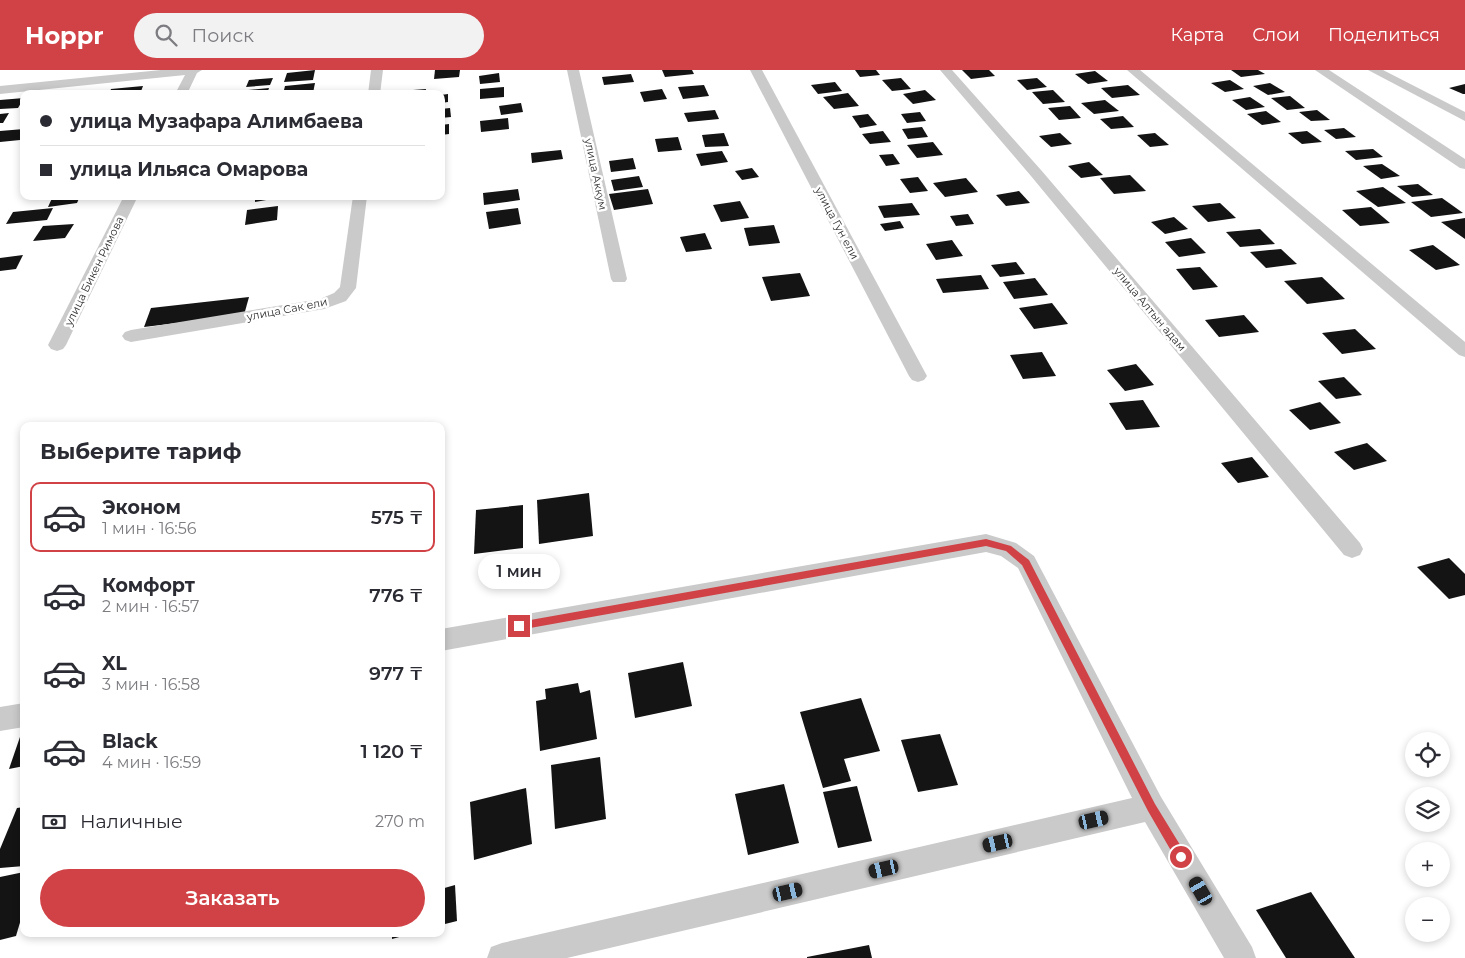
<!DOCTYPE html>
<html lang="ru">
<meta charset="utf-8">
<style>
:root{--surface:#fff;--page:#f2f2f3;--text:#2b2b33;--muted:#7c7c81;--line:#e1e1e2;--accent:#d04246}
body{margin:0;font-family:Montserrat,sans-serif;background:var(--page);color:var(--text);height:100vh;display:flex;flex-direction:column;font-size:19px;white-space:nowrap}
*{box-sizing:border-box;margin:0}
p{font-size:16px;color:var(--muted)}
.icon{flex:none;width:28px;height:28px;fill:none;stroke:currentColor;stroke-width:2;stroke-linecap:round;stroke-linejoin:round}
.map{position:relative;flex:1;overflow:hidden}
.panel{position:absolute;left:20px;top:352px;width:425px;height:515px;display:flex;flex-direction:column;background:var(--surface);border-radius:10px;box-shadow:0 2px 8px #0003}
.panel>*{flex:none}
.hud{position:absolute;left:20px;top:20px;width:425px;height:110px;border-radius:10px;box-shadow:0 2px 8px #0003;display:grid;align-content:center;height:110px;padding:0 20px;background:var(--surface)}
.controls{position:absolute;left:1405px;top:662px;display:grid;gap:10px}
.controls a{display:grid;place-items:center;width:45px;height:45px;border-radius:50%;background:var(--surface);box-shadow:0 2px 8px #0003;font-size:25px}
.end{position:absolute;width:22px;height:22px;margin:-11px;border:6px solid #d04246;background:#fff;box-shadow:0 0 0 2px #fff}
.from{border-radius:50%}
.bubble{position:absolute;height:35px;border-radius:18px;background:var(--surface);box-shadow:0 2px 8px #0003;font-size:16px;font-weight:600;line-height:35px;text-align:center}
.car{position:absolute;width:15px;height:30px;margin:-15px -8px;border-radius:6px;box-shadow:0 0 4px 1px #0007;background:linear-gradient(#222 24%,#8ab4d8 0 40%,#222 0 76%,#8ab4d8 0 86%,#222 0)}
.hud b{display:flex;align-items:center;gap:18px;height:48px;font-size:19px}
.hud b+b{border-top:1px solid var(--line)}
.hud i{width:12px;height:12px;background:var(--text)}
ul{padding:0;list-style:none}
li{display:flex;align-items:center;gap:15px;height:70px;margin:0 10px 8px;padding:0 10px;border:2px solid transparent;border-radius:10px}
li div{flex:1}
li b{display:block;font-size:19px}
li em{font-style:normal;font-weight:600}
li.selected{border-color:var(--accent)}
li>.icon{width:45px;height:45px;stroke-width:1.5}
h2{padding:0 20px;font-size:22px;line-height:60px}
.pay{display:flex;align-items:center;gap:12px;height:55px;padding:0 20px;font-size:19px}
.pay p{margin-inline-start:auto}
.button{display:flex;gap:10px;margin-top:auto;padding:10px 20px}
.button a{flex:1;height:58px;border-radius:30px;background:var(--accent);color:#fff;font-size:20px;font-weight:600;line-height:58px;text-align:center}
header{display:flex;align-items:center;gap:30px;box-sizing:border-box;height:70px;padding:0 25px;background:var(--accent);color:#fff}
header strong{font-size:24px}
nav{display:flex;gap:28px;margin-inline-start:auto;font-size:18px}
.search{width:350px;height:45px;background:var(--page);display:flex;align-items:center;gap:12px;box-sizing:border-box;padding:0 18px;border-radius:28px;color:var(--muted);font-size:19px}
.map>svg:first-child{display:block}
.building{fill:#141414}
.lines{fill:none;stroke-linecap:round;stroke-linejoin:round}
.minor{fill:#cacaca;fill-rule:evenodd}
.route{fill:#d04246}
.labels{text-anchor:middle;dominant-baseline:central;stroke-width:5;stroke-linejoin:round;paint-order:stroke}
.far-street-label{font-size:11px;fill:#2d2d2d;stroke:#fff}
</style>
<header>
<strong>Hoppr</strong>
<div class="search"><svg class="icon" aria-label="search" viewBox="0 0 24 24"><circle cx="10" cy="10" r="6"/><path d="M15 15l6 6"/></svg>Поиск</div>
<nav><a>Карта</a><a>Слои</a><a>Поделиться</a></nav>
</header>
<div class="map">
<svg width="1465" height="888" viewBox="0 0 1465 888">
<rect width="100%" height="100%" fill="#fff"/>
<g class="building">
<path d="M315,0l-2,10 -29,2 3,-9z"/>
<path d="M435,0h25l-1,7 -25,2z"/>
<path d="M662,0h30l2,4 -29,3z"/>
<path d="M855,0h21l4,5 -20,2z"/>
<path d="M962,0h27l6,6 -24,3z"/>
<path d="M1231,0h27l7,4 -24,3z"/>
<path d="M1095,1l13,10 -20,3 -13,-10z"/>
<path d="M499,3l1,9 -20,2 -1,-8z"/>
<path d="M631,4l3,8 -30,3 -2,-8z"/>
<path d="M273,8l-3,7 -24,2 3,-7z"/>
<path d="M901,8l10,11 -19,2 -10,-11z"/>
<path d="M1037,8l10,9 -20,3 -10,-10z"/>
<path d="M1230,10l14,9 -19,3 -14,-9z"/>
<path d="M835,12l7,9 -24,3 -7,-9z"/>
<path d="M315,13l-2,10 -30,1 2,-8z"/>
<path d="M1270,13l15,9 -17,3 -15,-9z"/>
<path d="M1465,14v10h-2l-14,-6z"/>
<path d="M704,15l5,11 -26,3 -5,-12z"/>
<path d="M1128,15l12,10 -28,3 -11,-10z"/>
<path d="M143,16l-3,8h-31l2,-5z"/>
<path d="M504,17v10l-24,2v-10z"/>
<path d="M269,18l-2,6h-30l1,-3z"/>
<path d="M426,19l-1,5h-25v-3z"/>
<path d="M662,19l5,10 -23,3 -4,-10z"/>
<path d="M925,20l11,10 -23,4 -10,-10z"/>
<path d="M1053,20l12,12 -22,2 -11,-12z"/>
<path d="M848,23l11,13 -25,3 -11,-12z"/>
<path d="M448,24v8l-7,1v-8z"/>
<path d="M1290,26l15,12 -18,2 -16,-12z"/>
<path d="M1250,27l15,10 -19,3 -14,-10z"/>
<path d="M24,28l-6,10 -18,1v-9z"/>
<path d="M1105,30l14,11 -25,3 -13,-11z"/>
<path d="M521,33l2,9 -22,3 -2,-9z"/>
<path d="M1070,36l11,12 -22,2 -11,-12z"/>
<path d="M450,38l1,9 -10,1v-9z"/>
<path d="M715,40l4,9 -31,3 -4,-9z"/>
<path d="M1317,40l13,10 -19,1 -12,-9z"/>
<path d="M1266,41l15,11 -19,3 -15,-11z"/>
<path d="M920,42l6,9 -19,2 -6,-9z"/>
<path d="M9,43l-6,10h-3v-9z"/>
<path d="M868,44l9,11 -17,3 -8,-12z"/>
<path d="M1123,46l11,11 -23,2 -11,-10z"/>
<path d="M508,48l1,11 -28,3 -1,-11z"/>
<path d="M449,54v10l-8,1v-10z"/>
<path d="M922,57l6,10 -20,2 -6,-10z"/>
<path d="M1344,58l12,9 -20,2 -12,-9z"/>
<path d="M24,59v5l-4,6 -20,2v-11z"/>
<path d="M883,61l8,11 -21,2 -8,-10z"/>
<path d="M1307,61l15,11 -20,2 -14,-11z"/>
<path d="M724,63l5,13 -24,1 -3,-12z"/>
<path d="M1060,63l12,11 -21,3 -12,-11z"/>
<path d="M1155,63l14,12 -19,2 -13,-12z"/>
<path d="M678,67l4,13 -24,2 -3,-13z"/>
<path d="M933,72l10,13 -26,3 -10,-13z"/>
<path d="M1373,79l10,8 -27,3 -11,-9z"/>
<path d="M561,80l2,9 -31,4 -1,-10z"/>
<path d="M722,81l6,11 -27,4 -5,-12z"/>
<path d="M893,84l7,10 -14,2 -7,-11z"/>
<path d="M633,88l3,11 -25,3 -2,-11z"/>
<path d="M1089,92l14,13 -22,3 -13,-12z"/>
<path d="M1382,94l18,12 -19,3 -18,-13z"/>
<path d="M752,98l7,9 -17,3 -7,-9z"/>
<path d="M1130,105l16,16 -32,3 -14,-16z"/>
<path d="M639,106l4,11 -29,4 -3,-11z"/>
<path d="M918,107l10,14 -18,2 -10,-14z"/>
<path d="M966,108l12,14 -33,5 -12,-14z"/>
<path d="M1418,114l15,11 -21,2 -15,-11z"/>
<path d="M1383,117l23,16 -28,4 -22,-16z"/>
<path d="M518,119l2,11 -36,5 -1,-12z"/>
<path d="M648,119l5,15 -39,6 -5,-16z"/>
<path d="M1019,121l11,12 -24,3 -10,-11z"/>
<path d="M53,126h27l-3,7 -29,4z"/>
<path d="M255,126h28v1l-28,5z"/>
<path d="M1442,128l21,15 -32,4 -20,-15z"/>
<path d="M740,131l9,17 -28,4 -8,-17z"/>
<path d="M912,133l8,12 -36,3 -6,-12z"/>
<path d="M1220,133l16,15 -28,4 -16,-16z"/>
<path d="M278,136l-1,14 -32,5 2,-15z"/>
<path d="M1371,137l19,16 -30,3 -18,-16z"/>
<path d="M53,138l-6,12 -41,4 7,-12z"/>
<path d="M518,138l3,16 -32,5 -3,-17z"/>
<path d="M968,144l6,10 -18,2 -6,-10z"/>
<path d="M1174,147l14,12 -23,5 -14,-12z"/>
<path d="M1465,148v21l-24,-17z"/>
<path d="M900,151l4,7 -19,3 -5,-7z"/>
<path d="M74,154l-9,14 -32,3 10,-15z"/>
<path d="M774,155l6,18 -31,3 -5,-18z"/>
<path d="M1260,159l15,15 -35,3 -14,-15z"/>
<path d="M705,163l7,16 -26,3 -6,-15z"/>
<path d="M1191,168l15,15 -27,4 -14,-15z"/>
<path d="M952,170l11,16 -27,4 -10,-16z"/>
<path d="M1433,175l27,20 -24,5 -27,-20z"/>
<path d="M1281,179l16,15 -31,4 -16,-16z"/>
<path d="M23,185l-7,14 -16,2v-13z"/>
<path d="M1016,192l9,12 -25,3 -9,-12z"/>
<path d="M1200,197l18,20 -25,3 -17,-21z"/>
<path d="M800,203l10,23 -39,5 -9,-24z"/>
<path d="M981,205l8,14 -46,4 -7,-14z"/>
<path d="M1322,207l23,22 -38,5 -23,-23z"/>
<path d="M1035,208l13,17 -34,4 -11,-17z"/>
<path d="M249,227l-5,18 -100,12 7,-19z"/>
<path d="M1052,233l16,21 -34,5 -15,-21z"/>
<path d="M1244,245l15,17 -40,5 -14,-17z"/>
<path d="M1355,259l21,20 -34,5 -20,-21z"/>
<path d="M1042,282l14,24 -33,3 -13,-24z"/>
<path d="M1136,294l18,21 -29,6 -18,-21z"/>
<path d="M1344,307l18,18 -26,4 -18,-18z"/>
<path d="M1143,330l17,27 -34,3 -17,-27z"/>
<path d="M1320,332l21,21 -31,7 -21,-20z"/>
<path d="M1367,373l20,18 -33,9 -20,-18z"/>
<path d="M1252,387l17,20 -31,6 -17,-20z"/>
<path d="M589,423l4,43 -54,8 -2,-44z"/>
<path d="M523,435v43l-49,6 2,-44z"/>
<path d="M1449,488l16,16v21l-16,4 -32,-32z"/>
<path d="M683,592l9,44 -57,12 -7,-45z"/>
<path d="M578,613l2,10 10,-3 7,49 -57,12 -4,-50 10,-2 -1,-10z"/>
<path d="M861,628l19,53 -36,8 7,22 -28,7 -23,-76z"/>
<path d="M21,664h3v32l-15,3z"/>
<path d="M940,664l18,51 -40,7 -17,-52z"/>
<path d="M600,687l6,62 -51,10 -4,-64z"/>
<path d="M784,714l15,59 -51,12 -13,-61z"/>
<path d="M857,716l15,55 -34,7 -15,-56z"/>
<path d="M526,718l6,56 -58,16 -4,-58z"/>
<path d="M24,737v59l-24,2v-19l17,-41z"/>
<path d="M24,802v37l-8,27 -16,4v-63z"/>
<path d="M455,815l2,36 -16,4v-36z"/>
<path d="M1311,822l44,66h-69l-30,-48z"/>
<path d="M392,864h18l-18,5z"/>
<path d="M869,875l3,13h-65v-1z"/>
</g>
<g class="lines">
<g class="minor">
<path d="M161,0h41l-5,3 -10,21h-12l10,-19 -185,19v-8z"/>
<path d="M371,0h12l-3,24h-12z"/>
<path d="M567,0h12l48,209 -2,3h-12l-2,-3z"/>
<path d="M750,0h12l165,306 -3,4 -6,2 -6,-2 -3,-4z"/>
<path d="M940,0h12l89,100 319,373 3,6 -3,6 -8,3 -8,-3 -313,-379z"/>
<path d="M1127,0h13l325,272v15l-6,-2z"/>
<path d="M1315,0h14l136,89v10l-5,-1z"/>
<path d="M1368,0h15l82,42v9z"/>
<path d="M124,126h14l-72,149 -3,4 -6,2 -6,-2 -3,-4z"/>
<path d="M353,126h14l-11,92 -10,13 -22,8 -193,33 -6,-2 -3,-4 3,-4 6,-2 189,-31 14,-6 6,-6z"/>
<path d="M986,464l30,9 18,13 127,241 91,150 4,11h-32l-79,-136 -578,136h-80l4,-11 11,-4 630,-145 -114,-230 -17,-12 -15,-4 -545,99v-22z"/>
<path d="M24,633v24l-24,4v-24z"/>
</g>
</g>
<path class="route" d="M986,469l25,7 18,14 126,244 30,49 2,4 -2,4 -4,2 -4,-2 -29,-50 -126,-246 -16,-14 -20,-5 -467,84 -5,-4 5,-4z"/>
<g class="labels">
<g class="far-street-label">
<text transform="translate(596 104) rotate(78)">улица Аккум</text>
<text transform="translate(837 153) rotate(62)">улица Гун ели</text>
<text transform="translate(94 201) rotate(-64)">улица Бикен Римова</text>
<text transform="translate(287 239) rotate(-11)">улица Сак ели</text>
<text transform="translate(1150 239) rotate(50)">улица Алтын адам</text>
</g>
</g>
</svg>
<div class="controls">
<a><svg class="icon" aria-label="locate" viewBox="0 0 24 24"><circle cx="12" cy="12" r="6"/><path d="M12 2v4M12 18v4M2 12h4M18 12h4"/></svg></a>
<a><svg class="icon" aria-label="layers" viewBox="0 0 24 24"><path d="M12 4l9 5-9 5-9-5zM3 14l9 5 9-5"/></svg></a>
<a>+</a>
<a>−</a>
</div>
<i class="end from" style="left:1181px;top:787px"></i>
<i class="end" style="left:519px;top:556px"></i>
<div class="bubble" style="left:478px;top:484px;width:82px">1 мин</div>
<i class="car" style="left:1094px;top:750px;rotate:77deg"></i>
<i class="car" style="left:998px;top:773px;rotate:257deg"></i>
<i class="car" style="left:884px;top:799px;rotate:257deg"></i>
<i class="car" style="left:1201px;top:821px;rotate:330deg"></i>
<i class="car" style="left:788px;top:822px;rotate:77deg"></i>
<div class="hud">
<b><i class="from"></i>улица Музафара Алимбаева</b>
<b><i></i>улица Ильяса Омарова</b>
</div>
<section class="panel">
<h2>Выберите тариф</h2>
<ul>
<li class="selected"><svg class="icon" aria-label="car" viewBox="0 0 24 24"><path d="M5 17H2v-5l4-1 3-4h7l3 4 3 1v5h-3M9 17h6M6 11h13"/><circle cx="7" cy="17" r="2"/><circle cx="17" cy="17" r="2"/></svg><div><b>Эконом</b><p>1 мин · 16:56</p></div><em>575 ₸</em></li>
<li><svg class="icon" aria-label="car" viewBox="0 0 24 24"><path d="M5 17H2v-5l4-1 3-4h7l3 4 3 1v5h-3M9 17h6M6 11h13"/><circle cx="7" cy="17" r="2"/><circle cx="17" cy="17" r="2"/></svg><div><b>Комфорт</b><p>2 мин · 16:57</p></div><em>776 ₸</em></li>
<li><svg class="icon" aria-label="car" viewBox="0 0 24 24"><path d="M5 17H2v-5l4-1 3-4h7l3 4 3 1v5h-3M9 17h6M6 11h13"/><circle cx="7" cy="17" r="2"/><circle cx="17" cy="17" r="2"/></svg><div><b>XL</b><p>3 мин · 16:58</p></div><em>977 ₸</em></li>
<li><svg class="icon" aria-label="car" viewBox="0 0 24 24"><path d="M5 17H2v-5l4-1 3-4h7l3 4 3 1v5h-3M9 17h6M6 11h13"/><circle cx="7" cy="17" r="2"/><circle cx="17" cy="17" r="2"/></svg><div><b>Black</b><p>4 мин · 16:59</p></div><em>1 120 ₸</em></li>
</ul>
<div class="pay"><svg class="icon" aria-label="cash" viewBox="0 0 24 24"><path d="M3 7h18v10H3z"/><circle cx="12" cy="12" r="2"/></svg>Наличные<p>270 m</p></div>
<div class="button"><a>Заказать</a></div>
</section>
</div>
